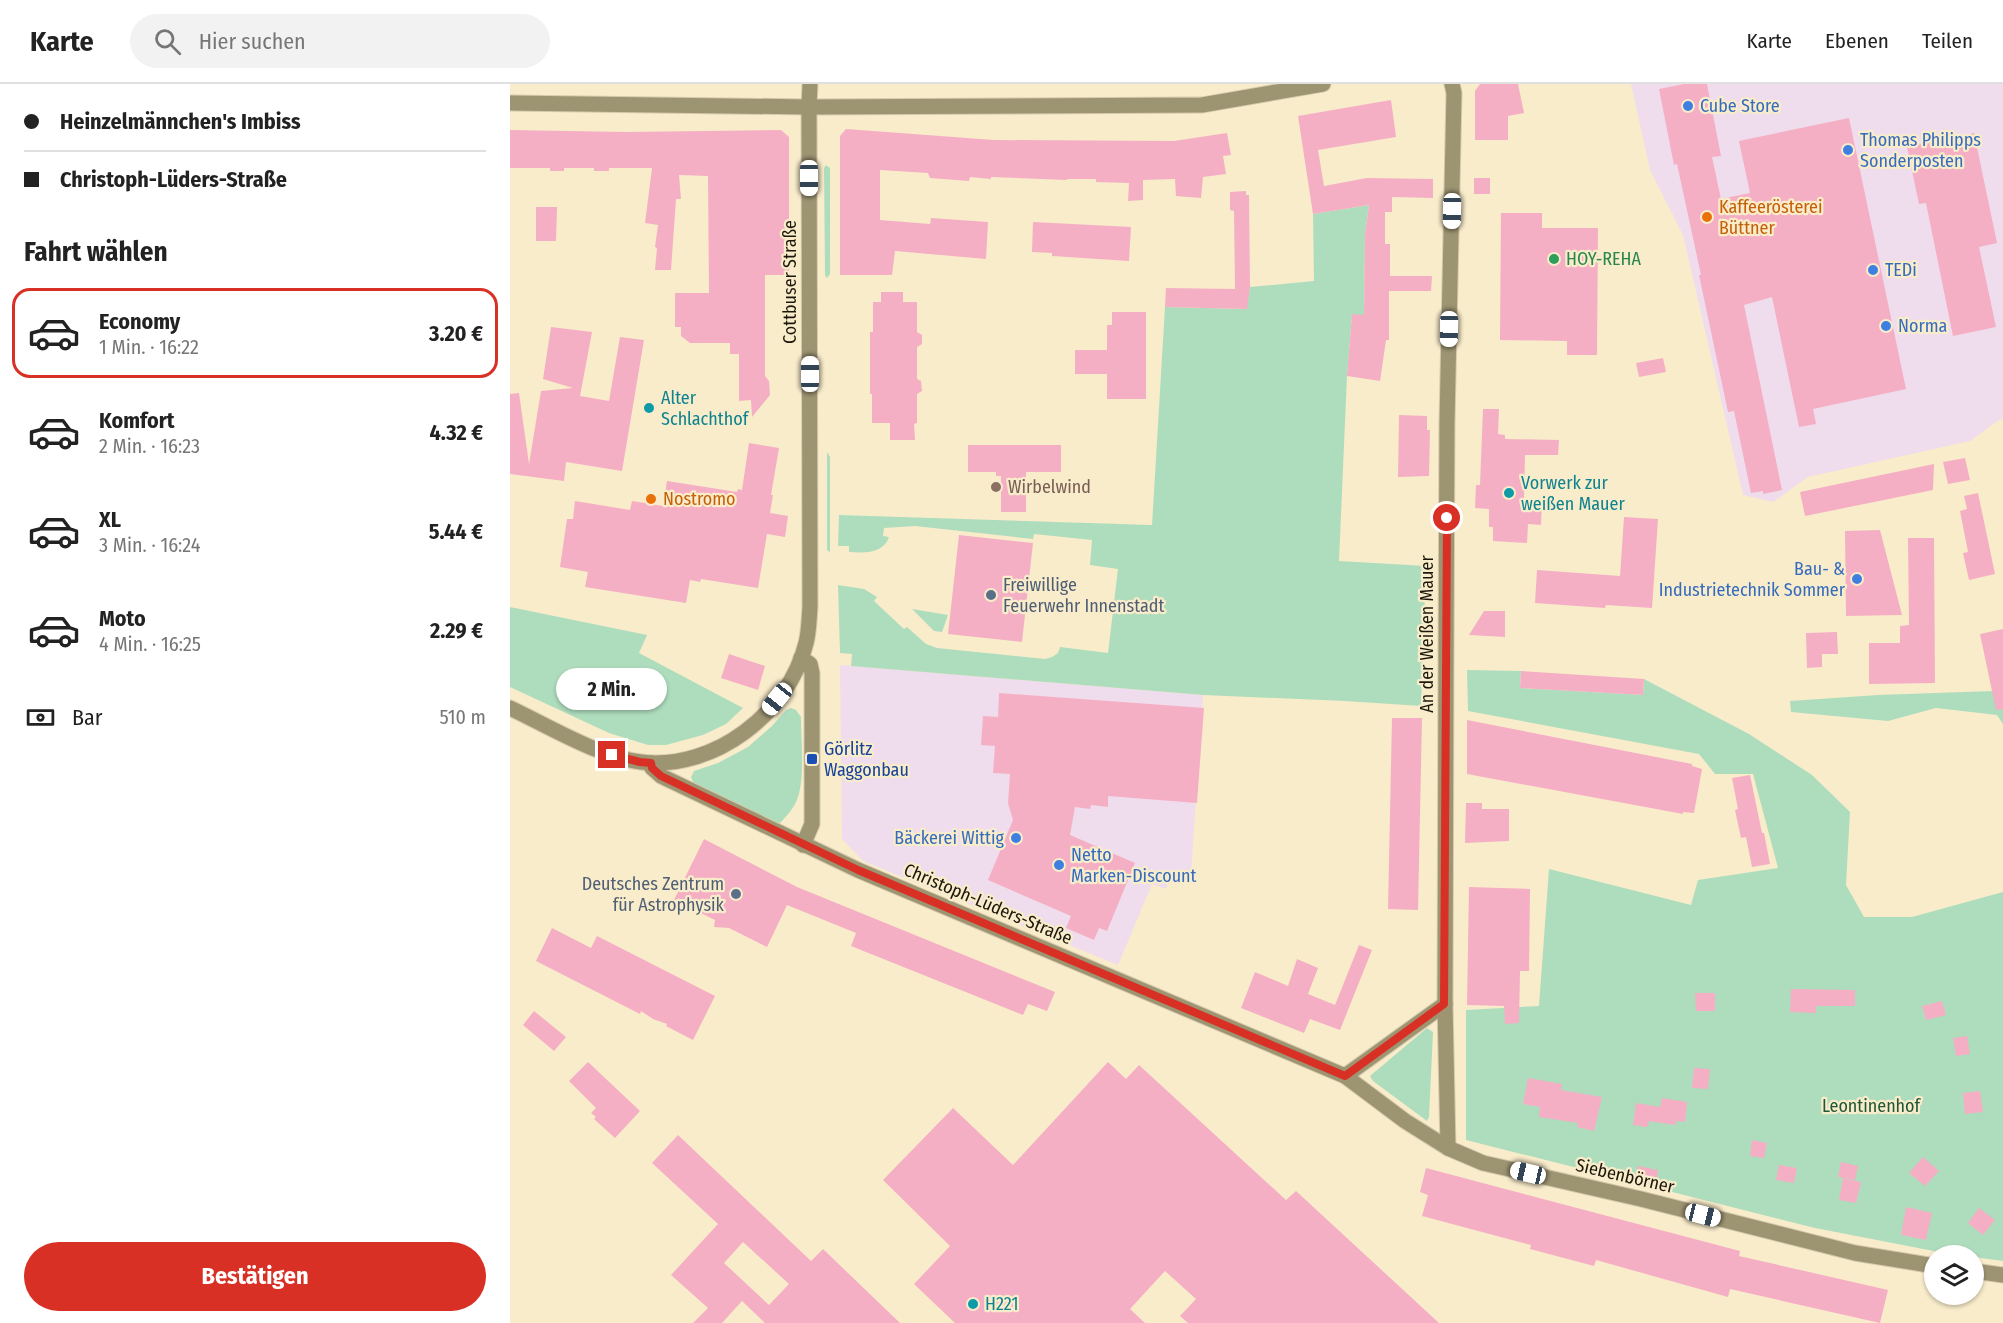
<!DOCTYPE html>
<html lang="de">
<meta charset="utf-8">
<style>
:root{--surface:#fff;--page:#f2f2f2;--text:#222;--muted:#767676;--line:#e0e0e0;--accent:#d93025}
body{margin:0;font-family:"Fira Sans Condensed",sans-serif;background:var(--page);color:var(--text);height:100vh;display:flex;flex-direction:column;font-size:22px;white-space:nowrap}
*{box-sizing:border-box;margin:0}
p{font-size:20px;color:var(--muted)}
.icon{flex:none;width:33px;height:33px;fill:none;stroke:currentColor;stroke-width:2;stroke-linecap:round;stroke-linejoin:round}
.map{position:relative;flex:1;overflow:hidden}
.details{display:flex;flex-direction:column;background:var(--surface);width:510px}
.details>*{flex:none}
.hud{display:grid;align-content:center;height:132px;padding:0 24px;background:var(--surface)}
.buttons{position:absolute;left:1414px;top:1161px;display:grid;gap:12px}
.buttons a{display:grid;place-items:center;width:60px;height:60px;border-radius:50%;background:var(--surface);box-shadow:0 2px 4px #0004;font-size:30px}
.end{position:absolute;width:27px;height:27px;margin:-14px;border:8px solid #d93025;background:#fff;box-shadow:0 0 0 3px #fff}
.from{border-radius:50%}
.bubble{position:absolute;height:42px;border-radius:21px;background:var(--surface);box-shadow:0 2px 4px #0004;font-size:20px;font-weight:700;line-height:42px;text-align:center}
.car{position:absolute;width:18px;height:36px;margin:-18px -9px;border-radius:8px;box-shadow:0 0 4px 2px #0007;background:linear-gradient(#fff 24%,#345 0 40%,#fff 0 76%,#345 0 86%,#fff 0)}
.hud b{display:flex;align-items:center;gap:21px;height:57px;font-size:22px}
.hud b+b{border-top:2px solid var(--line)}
.hud i{width:15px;height:15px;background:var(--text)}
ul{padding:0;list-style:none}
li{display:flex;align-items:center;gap:18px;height:90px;margin:0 12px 9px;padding:0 12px;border:3px solid transparent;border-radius:18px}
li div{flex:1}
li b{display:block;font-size:22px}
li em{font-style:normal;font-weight:700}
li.current{border-color:var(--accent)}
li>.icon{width:54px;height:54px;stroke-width:1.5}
h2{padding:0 24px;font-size:27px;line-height:72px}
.pay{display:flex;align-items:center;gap:15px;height:66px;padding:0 24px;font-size:22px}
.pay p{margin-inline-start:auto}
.button{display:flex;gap:12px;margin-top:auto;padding:12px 24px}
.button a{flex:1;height:69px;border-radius:36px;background:var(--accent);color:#fff;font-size:24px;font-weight:700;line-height:69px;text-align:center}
header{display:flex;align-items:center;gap:36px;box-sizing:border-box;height:84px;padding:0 30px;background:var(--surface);border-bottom:2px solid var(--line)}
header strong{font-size:28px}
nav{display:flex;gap:33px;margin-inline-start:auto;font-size:21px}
.search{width:420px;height:54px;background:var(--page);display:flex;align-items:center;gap:15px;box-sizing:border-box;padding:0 21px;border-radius:33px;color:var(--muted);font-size:22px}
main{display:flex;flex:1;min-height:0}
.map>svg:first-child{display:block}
.commercial{fill:#efdcec}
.green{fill:#aeddbd}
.building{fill:#f5afc4;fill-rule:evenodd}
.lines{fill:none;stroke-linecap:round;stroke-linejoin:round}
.minor-casing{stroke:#d5caac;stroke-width:17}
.tertiary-casing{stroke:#d5caac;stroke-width:17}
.minor{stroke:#9d9472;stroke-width:15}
.tertiary{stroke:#9d9472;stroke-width:15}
.route{stroke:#d93025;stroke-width:8}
.shop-dot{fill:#3f7fe0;stroke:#f9eccb;stroke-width:2}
.food-dot{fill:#e8710a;stroke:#f9eccb;stroke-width:2}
.leisure-dot{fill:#2e9e5b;stroke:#f9eccb;stroke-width:2}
.culture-dot{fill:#0f9aa8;stroke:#f9eccb;stroke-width:2}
.education-dot{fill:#8d6e63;stroke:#f9eccb;stroke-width:2}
.service-dot{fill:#5c6f8a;stroke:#f9eccb;stroke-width:2}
.transit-dot{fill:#1a4fb4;stroke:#f9eccb;stroke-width:2}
.labels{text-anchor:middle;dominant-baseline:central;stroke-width:4.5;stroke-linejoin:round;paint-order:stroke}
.shop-label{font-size:18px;fill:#366cbe;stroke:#f9eccb;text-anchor:start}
.food-label{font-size:18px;fill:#c56008;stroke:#f9eccb;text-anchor:start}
.leisure-label{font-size:18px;fill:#27864d;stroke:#f9eccb;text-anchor:start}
.street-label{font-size:18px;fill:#1b170b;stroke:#f9eccb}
.culture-label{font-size:18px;fill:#0d838f;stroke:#f9eccb;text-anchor:start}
.education-label{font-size:18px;fill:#785e54;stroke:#f9eccb;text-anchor:start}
.service-label{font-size:18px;fill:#4e5e75;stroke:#f9eccb;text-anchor:start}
.transit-label{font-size:18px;fill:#164399;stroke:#f9eccb;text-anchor:start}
.park-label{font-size:18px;fill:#1f5837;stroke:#f9eccb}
</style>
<header>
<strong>Karte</strong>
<div class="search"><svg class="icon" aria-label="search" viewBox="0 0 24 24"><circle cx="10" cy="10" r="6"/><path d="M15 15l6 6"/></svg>Hier suchen</div>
<nav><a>Karte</a><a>Ebenen</a><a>Teilen</a></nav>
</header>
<main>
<section class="details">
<div class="hud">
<b><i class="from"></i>Heinzelmännchen's Imbiss</b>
<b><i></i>Christoph-Lüders-Straße</b>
</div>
<h2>Fahrt wählen</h2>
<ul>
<li class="current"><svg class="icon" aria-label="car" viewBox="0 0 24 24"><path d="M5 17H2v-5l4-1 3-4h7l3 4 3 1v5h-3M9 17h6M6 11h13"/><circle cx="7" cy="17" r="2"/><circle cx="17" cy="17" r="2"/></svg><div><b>Economy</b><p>1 Min. · 16:22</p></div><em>3.20 €</em></li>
<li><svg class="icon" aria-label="car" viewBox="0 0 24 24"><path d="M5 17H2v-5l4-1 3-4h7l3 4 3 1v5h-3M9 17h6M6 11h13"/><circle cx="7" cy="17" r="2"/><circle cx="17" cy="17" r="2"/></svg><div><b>Komfort</b><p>2 Min. · 16:23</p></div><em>4.32 €</em></li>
<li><svg class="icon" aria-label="car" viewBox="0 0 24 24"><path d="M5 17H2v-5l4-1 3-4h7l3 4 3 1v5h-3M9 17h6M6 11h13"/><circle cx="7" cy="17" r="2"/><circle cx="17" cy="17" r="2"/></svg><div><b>XL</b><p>3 Min. · 16:24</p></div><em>5.44 €</em></li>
<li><svg class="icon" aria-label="car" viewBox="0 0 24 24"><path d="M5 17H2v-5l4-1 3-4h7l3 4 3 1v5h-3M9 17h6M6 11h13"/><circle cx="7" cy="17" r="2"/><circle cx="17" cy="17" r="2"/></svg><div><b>Moto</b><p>4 Min. · 16:25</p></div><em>2.29 €</em></li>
</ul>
<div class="pay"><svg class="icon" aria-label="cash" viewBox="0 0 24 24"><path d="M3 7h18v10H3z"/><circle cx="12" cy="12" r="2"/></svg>Bar<p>510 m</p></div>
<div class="button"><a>Bestätigen</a></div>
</section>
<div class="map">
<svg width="1493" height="1239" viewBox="0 0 1493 1239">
<rect width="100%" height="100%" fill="#f9eccb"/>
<g class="commercial">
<path d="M1121,0h372v335l-4,1 -29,21 -162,36 -35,25 -30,-7 -60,-260 -33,-65z"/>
<path d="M330,581l363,30 -12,178 -18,-2 -7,18 -14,-5 -34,81 -255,-104 -21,-22z"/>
</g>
<g class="green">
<path d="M316,81l4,3v106l-3,4 -2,-3 -1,-107z"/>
<path d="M859,121l-4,29 -1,81h-12l-5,61 -8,185 87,5 -5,140 -76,-5 -142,-6 -352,-29 1,-12 -12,-1 -2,-68 26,4 13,8 -3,4 30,28 3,-2 19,17 11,4 108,11 7,-2 6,-4 2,-6 48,6 10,-84 -28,-4 2,-25 -58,-6 -1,5 -118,-13 -31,2 -1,8 6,1c-6,17 -25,16 -40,15v-6h-11l1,-31 313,10 13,-218 81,2 4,-22 64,-6 -1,-67z"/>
<path d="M317,368l3,5v95l-3,-2z"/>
<path d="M0,523l137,28 -8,18 104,55 -17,16 -23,11 -37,10h-18l-39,-12 -99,-46z"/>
<path d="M402,525l36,6 -6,17 -8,-1z"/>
<path d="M957,586l54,1 -1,17 123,7 1,-16 105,55 63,41 38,37 -4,73 18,32h48l91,-25v369l-29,-4v-1l-25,-2 -134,-26 -349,-88v-130l73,-4 10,-137 142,36 7,-25 80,-12 -25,-94h-38l-16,-20 -231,-43z"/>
<path d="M1493,605v35l-6,-9 -61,-7 -48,13 -97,-9 -1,-11 88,-6 115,-4z"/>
<path d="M281,624l5,2 5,7c0,24 4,58 -3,80 -3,10 -11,19 -19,27h-8l-77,-40 -3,-7 3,-6 24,-8 30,-16 24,-21 14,-16z"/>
<path d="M917,944l6,4 -4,85 -2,4 -54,-40 -3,-5z"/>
</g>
<g class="building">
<path d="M970,0h38l6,29 -16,3v24h-33v-49z"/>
<path d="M1174,0h23l14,72 -9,1 9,42 29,-6 -11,-52 110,-23 57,271 -93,20 3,15 -17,3 -27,-130 -28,8 38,185 -19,4v-3l-12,2 -17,-82 -6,1 -29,-137h2l-24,-111 -3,1 -15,-76z"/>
<path d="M881,16l5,37 -78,13 6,36 43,-8 66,1v19l-41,-1v15h-7v32h5v32h42l-1,15h-42v49h-3l-6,41 -33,-5 5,-62 12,1 1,-81 4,-29 -56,9 -15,-98z"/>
<path d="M336,45l148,11 180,1 53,-8 4,22 -8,1 3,18 -23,3 -2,21 -25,-2 -1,-17 -32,1v20l-15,1 1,-18 -33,-1v-3h-29v1l-76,-3v2l-21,-2 -1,4 -39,-3 -2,-5 -48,-3v50l50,4 1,-6 57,4 -2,37 -91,-8 -3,24h-52v-139z"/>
<path d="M0,46l116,2 155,-2 8,7v138h-24v101l4,5 1,14 -18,22 -1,-17 -12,1v-47h-9v-11h-40l-9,-7v-9h-6v-34h34l-1,-117 -29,-1 2,24h-5l-5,71h-16l2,-22 -2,-1 3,-22 -13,-2 7,-55h-43v3h-15v-3h-30v3h-14v-3h-40z"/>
<path d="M1464,49l23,110 -18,4 17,80 -43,9 -27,-133 -7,1 -12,-57z"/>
<rect x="964" y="94" width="16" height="16"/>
<path d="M736,107v4h3l1,92 -3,22 -82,-2 1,-19 69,1 -1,-78 -4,-1v-18z"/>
<path d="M26,123h21l-1,34h-20z"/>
<path d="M991,129h41v15h56l-1,127h-30v-14l-67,-1z"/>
<path d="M523,138l98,5 -2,34 -77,-5v-3l-20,-1z"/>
<path d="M371,208h22v10h14v30l5,3v9l-5,3v32l4,2 1,10 -5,3v29l-3,1 1,16h-25v-17h-18v-29h-2v-62h3v-30h8z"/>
<path d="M602,228h34v87h-39v-25h-32v-24h32v-25h5z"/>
<path d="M41,243l41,5 -12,64 29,5 11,-64 24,3 -22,131 -56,-9 -2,19 -54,-7v-80l9,-1 10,71 12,-73 32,-3 -30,-9z"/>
<path d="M1153,274l3,14 -27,5 -3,-14z"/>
<path d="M973,325h16l-1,25 7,1v4l54,1 -1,15h-33l-1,45 18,1 -1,24 -13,-1 -1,19 -34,-2v-14h-4v-18l-14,-1 1,-23h4z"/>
<path d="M889,331l28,1v14h3l-1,46 -31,1z"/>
<path d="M239,359l30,5 -8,47h2l-3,18 18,3 -3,21 -18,-3 -9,54 -57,-9 -1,3 -10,-2 -4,23 -101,-16 3,-15 -28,-5 7,-48h6l2,-18 55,9 2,-9 31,5 4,-25 70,11 1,-3 4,1z"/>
<path d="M458,361h93v27h-35v40h-25v-36h-5v-4h-28z"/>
<path d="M1455,374l5,22 -22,4 -5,-22z"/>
<path d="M1424,380l-1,26 -128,26 -5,-24z"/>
<path d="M1468,409l17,81 -26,6 -6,-27 5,-1 -8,-41 7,-2 -3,-13z"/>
<path d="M1114,433l34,2 -6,89 -46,-3 -1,3 -70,-5 2,-33 83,6z"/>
<path d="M1370,446l22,85 -56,1 -1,-85z"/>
<path d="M449,451l74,8 -11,99 -74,-8z"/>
<path d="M1398,454h26l1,145 -66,1v-41h31v-17l9,-1z"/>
<path d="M974,527h21v26l-36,-2z"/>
<path d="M1493,545v80l-7,1 -16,-76z"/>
<path d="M1327,548l1,22h-16v13l-15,1 -1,-35z"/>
<path d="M219,570l36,12 -7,24 -37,-12z"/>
<path d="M1011,587l123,8 -1,16 -123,-7z"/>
<path d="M489,609l205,15 -7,95 -89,-7v11l-17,-2 -1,4 -15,-2 -5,28 65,28 -28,68 -8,-3 -5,12 -28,-12 5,-12 -83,-36 25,-60 -5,-17 2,-29 -17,-1 2,-27 -14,-1 2,-29 15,1z"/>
<path d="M882,634h30l-4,192 -30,-1z"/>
<path d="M957,636l225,44v2l10,3 -8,44 -11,-1v2l-216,-40z"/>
<path d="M1240,691l12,58h2l6,31 -18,3 -6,-30 -5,1 -6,-28 3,-1 -6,-31z"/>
<path d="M956,719h16v6h27v32l-44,2z"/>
<path d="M194,755l93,48 258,105 -8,19 -19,-7 -5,11 -172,-69 5,-13 -69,-28 -20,42 -38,-19 -15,-1 1,-7 -41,-20z"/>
<path d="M959,803l61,2 -1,82h-9l-1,52 -14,1 -1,-18 -37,-1z"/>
<path d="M42,844l39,20 6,-12 118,60 -22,44 -27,-14 1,-2 -14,-5 -12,-8 -1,3 -104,-53z"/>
<path d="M849,861l13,5 -32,80 -30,-11 -6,14 -63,-25 14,-36 33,14 9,-27 21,9 -10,26 27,11z"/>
<path d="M1281,905l64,1v16h-39v7l-26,-1z"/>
<path d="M1185,909h20v18h-19z"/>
<path d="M1432,917l4,14 -20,5 -4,-14z"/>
<path d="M24,927l32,26 -12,14 -31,-26z"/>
<path d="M1457,952l3,18 -14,2 -3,-18z"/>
<path d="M78,978l52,49 -25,27 -21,-19 2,-2 -5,-4 5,-5 -27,-27z"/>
<path d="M598,978l18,17 13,-14 147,135 10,-9 143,132h-251l-8,-7 16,-17 -31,-28 -35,38 15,14h-190l-41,-39 36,-38 -67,-66 70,-72 60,57z"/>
<path d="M1184,984l16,1 -2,20 -16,-1z"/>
<path d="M1018,994l34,6 -1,6 41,7 -8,34 -17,-4 1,-4 -39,-6 1,-10 -17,-3z"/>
<path d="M1470,1007l3,21 -18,2 -2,-21z"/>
<path d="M1152,1014l25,4 -2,20 -9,-1 -1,4 -26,-4 -1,6 -15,-2 3,-22 24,4z"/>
<path d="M168,1051l133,126 12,-12 77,74h-135l-23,-22 -20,22h-29l15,-15 -37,-33 47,-51 -66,-61zM233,1158l46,42 -20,21 -45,-42z"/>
<path d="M1242,1056l15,3 -3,15 -14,-2z"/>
<path d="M1413,1073l16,14 -14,15 -16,-13z"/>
<path d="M1331,1078l17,4 -3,14 -17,-3z"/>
<path d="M1269,1081l18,3 -3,15 -18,-3z"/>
<path d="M1128,1082l20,4 -2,14 -21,-3z"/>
<path d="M916,1084l314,83 -1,5 149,34 -8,33 -150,-34 -2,8 -132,-37 -2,6 -64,-17 1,-4 -109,-29 6,-21 -8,-3z"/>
<path d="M1333,1094l18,4 -5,21 -17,-3z"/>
<path d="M1396,1123l26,6 -6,27 -25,-5z"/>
<path d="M1469,1124l16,12 -12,15 -15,-12z"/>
</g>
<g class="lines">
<defs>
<g id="minor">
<path d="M0,19l299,4 393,-2 121,-21"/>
<path d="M291,574l9,6 2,9v151l-9,21"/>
<path d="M141,679l1,5 9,8 197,94 487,206 60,45 43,27 35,15 158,36 214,54 80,13"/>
<path d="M835,992l100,-72"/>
<path d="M938,1064l-3,-144 1,-345 1,-236 7,-330 -2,-9"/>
<path d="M1464,1187l29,4"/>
</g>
<path id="tertiary" d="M0,624c38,18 89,49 131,54 73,9 148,-49 165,-119 3,-11 3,-24 4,-36l-1,-500 1,-23"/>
</defs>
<use href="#minor" class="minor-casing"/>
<use href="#tertiary" class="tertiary-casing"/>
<use href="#minor" class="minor"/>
<use href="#tertiary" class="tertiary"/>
</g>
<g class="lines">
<path class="route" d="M102,671l28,7 11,1 1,5 9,8 197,94 487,206 99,-72 3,-486"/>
</g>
<g class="shop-dot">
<circle cx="1178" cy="22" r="6"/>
<circle cx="1338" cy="66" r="6"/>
<circle cx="1363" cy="186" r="6"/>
<circle cx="1376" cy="242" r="6"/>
<circle cx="1347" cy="495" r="6"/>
<circle cx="506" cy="754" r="6"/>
<circle cx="549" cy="781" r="6"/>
</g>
<g class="food-dot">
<circle cx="1197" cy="133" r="6"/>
<circle cx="141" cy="415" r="6"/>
</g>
<circle class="leisure-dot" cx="1044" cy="175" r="6"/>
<g class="culture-dot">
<circle cx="139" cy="324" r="6"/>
<circle cx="999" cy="409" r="6"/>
<circle cx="463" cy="1220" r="6"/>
</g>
<circle class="education-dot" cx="486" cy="403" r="6"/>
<g class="service-dot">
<circle cx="481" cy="511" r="6"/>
<circle cx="226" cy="810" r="6"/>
</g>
<rect class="transit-dot" x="296" y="669" width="12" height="12" rx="3"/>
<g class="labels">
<g class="shop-label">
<text x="1190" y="22">Cube Store</text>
<text x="1350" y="56">Thomas Philipps<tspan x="1350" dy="21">Sonderposten</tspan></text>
<text x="1375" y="186">TEDi</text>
<text x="1388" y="242">Norma</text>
<text x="1335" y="485" text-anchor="end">Bau- &amp;<tspan x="1335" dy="21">Industrietechnik Sommer</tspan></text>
<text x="494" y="754" text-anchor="end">Bäckerei Wittig</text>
<text x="561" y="771">Netto<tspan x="561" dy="21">Marken-Discount</tspan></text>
</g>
<g class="food-label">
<text x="1209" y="123">Kaffeerösterei<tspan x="1209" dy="21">Büttner</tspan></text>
<text x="153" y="415">Nostromo</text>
</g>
<g class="leisure-label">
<text x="1056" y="175">HOY-REHA</text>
</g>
<g class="street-label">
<text transform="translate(280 198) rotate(-90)">Cottbuser Straße</text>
<text transform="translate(917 550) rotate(-90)">An der Weißen Mauer</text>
<text transform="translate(478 820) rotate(23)">Christoph-Lüders-Straße</text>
<text transform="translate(1115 1092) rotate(13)">Siebenbörner</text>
</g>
<g class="culture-label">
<text x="151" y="314">Alter<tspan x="151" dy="21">Schlachthof</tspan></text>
<text x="1011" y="399">Vorwerk zur<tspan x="1011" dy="21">weißen Mauer</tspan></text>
<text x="475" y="1220">H221</text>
</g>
<g class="education-label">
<text x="498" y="403">Wirbelwind</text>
</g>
<g class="service-label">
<text x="493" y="501">Freiwillige<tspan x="493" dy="21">Feuerwehr Innenstadt</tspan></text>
<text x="214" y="800" text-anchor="end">Deutsches Zentrum<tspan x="214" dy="21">für Astrophysik</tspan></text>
</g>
<g class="transit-label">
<text x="314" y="665">Görlitz<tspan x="314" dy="21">Waggonbau</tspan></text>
</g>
<g class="park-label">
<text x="1361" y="1022">Leontinenhof</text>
</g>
</g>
</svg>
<div class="buttons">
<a><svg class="icon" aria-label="layers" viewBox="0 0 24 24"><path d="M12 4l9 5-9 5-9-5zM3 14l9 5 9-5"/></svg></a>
</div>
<i class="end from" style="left:937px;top:434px"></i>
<i class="end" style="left:102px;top:671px"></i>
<div class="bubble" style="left:46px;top:584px;width:111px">2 Min.</div>
<i class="car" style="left:299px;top:94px;rotate:180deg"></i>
<i class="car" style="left:942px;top:127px;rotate:181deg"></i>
<i class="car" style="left:939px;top:245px;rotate:181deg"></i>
<i class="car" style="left:300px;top:290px;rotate:0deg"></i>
<i class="car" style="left:267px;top:615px;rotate:219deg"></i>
<i class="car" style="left:1018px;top:1089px;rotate:283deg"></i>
<i class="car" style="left:1193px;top:1131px;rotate:104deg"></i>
</div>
</main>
